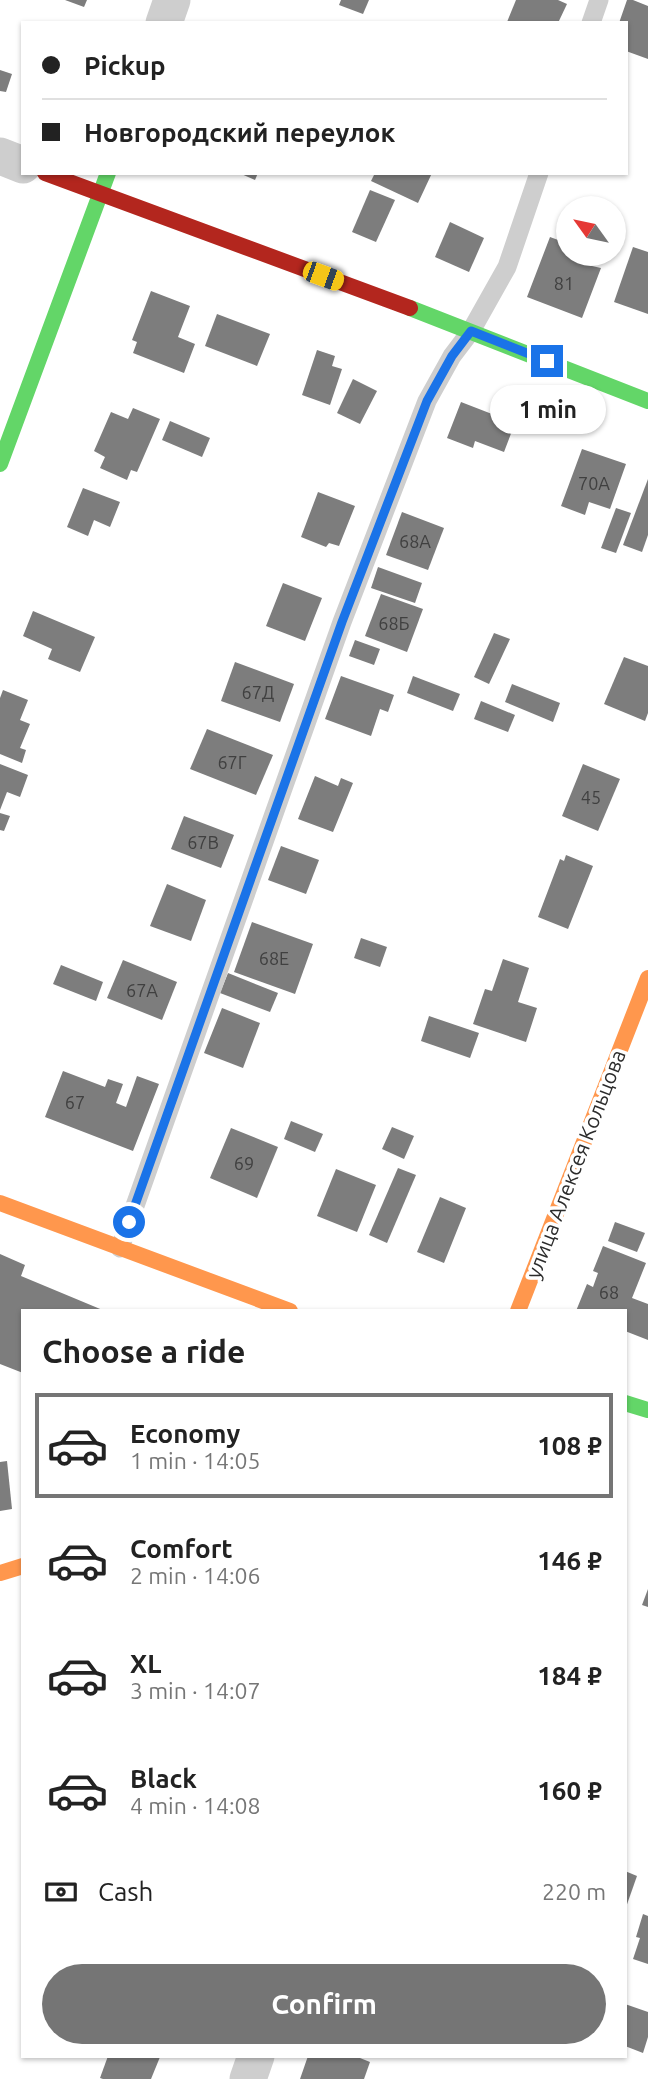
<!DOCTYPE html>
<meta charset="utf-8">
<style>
:root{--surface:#fff;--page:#f6f6f6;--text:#222;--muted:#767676;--line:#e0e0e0;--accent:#757575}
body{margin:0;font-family:Ubuntu,sans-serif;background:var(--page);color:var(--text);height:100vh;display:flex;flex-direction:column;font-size:26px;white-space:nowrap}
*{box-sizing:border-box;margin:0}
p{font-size:23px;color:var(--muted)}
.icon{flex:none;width:38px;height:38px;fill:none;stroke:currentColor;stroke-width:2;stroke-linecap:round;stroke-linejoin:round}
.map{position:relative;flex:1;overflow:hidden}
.side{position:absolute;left:21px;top:1309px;width:606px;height:749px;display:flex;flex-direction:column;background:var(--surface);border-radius:0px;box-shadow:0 2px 5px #0004}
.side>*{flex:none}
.guide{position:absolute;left:21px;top:21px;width:607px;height:154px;border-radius:0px;box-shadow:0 2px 5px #0004;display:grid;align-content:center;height:154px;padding:0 21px;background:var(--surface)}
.needle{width:46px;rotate:303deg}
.buttons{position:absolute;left:556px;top:196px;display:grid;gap:14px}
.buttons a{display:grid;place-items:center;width:70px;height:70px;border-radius:50%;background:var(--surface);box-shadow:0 2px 5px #0004;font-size:35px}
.end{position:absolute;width:32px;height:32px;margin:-16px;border:9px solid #1a73e8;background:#fff;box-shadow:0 0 0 4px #fff}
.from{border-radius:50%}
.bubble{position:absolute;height:49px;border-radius:24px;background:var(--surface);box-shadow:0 2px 5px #0004;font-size:23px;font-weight:600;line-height:49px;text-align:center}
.car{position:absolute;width:21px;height:42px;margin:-21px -10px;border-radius:9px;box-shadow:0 0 5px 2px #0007;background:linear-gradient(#f5c518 24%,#345 0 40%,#f5c518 0 76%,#345 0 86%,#f5c518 0)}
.guide b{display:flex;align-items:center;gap:24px;height:66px;font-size:26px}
.guide b+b{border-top:2px solid var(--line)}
.guide i{width:18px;height:18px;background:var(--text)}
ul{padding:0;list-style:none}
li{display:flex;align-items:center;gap:21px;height:105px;margin:0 14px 10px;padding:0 7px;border:4px solid transparent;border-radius:0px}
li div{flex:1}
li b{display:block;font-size:26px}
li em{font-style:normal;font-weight:600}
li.on{border-color:var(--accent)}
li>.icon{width:63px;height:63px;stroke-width:1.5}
h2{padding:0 21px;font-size:32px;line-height:84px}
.pay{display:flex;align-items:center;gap:18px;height:77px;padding:0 21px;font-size:26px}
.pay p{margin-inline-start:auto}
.button{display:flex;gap:14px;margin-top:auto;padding:14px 21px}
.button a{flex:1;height:80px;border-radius:42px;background:var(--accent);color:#fff;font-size:28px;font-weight:600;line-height:80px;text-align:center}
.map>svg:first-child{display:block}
.building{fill:#7d7d7d}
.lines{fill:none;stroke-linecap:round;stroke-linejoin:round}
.lane{stroke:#cecece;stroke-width:19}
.street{stroke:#cecece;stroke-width:37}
.fast{stroke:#63d668;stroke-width:16}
.slow{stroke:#ff974d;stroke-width:16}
.jam{stroke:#b3261e;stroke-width:16}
.route{stroke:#1a73e8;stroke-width:9}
.labels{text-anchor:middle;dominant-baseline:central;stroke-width:7;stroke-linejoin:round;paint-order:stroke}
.number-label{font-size:18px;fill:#404040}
.street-label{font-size:21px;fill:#2b2b2b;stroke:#fff}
</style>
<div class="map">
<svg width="648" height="2079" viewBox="0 0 648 2079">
<rect width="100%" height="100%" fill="#fff"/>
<g class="building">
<path d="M65,0h22l-3,7z"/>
<path d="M341,0h28l-6,14 -24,-9z"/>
<path d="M516,0h42l9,4 -9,19h-49l-2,-1z"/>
<path d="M627,0h6l15,6v53l-22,-8v-28h-7z"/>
<path d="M0,70l12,4 -6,18 -6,-1z"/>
<path d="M239,173h19l-3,7z"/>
<path d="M375,173h57l-14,30 -47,-22z"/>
<path d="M370,190l25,10 -19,42 -24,-10z"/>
<path d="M450,222l34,16 -15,34 -34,-15z"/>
<path d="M550,237l19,7v10h28l-5,12 9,2 -19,50 -55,-21z"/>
<path d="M633,247l15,5v62l-34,-12z"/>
<path d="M151,291l39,15 -12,31 17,7 -11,29 -51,-20 4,-11 -5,-2z"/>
<path d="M217,314l53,20 -13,32 -52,-20z"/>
<path d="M317,350l18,6 -3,10 10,3 -12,36 -28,-10z"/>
<path d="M353,379l24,12 -17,33 -23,-11z"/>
<path d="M461,402l54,21 -11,29 -29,-11 -2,7 -26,-10z"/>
<path d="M133,408l27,11 -23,53 -6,-2 -4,10 -27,-12 5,-11 -11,-6 17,-39 17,7z"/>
<path d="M170,421l40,17 -8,19 -40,-17z"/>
<path d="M582,449l44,15 -16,45 -21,-7 -4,13 -24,-9z"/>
<path d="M648,479v56l-6,17 -19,-7z"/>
<path d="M83,488l37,14 -10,25 -16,-7 -6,16 -21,-9z"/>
<path d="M318,492l37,14 -16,40 -10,-3 -3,4 -25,-10z"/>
<path d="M616,508l15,5 -15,40 -15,-5z"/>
<path d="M402,512l42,16 -16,42 -42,-15z"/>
<path d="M378,567l44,16 -7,20 -44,-15z"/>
<path d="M283,583l39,15 -17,43 -39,-15z"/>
<path d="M381,594l42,15 -16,43 -42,-16z"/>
<path d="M33,611l62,26 -15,35 -32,-13 4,-10 -29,-13z"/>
<path d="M494,633l16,6 -21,45 -15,-7z"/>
<path d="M355,640l25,9 -6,16 -25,-9z"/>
<path d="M624,657l24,9v47l-3,8 -41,-17z"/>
<path d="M235,662l59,22 -14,38 -59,-21z"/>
<path d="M341,676l53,19 -6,17 -8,-3 -9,27 -46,-17z"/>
<path d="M413,676l47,18 -7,17 -46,-18z"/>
<path d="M512,684l48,19 -7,19 -48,-20z"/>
<path d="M3,690l25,10 -8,20 10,4 -10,24 6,2 -4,13 -22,-9v-56z"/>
<path d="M481,701l34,14 -7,17 -34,-13z"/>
<path d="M207,729l66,26 -17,40 -66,-26z"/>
<path d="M0,764l28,11 -8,22 -13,-5 -7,18z"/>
<path d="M583,764l37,15 -22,52 -36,-15z"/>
<path d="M315,776l23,10 3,-8 12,5 -20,49 -35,-13z"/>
<path d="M0,813l10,3 -6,15 -4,-1z"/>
<path d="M184,816l50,19 -13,33 -50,-19z"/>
<path d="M281,846l38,14 -13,34 -38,-14z"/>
<path d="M566,855l27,11 -25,63 -30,-12 22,-58 4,2z"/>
<path d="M167,884l39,16 -15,41 -41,-15z"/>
<path d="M252,922l61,22 -18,50 -61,-22z"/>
<path d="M361,938l26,9 -7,20 -26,-9z"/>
<path d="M503,959l26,9 -11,34 19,6 -11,34 -53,-18 12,-35 7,2z"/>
<path d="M123,960l54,22 -15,38 -55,-22z"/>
<path d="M61,965l42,17 -7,19 -43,-17z"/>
<path d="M228,973l50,20 -8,19 -50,-19z"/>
<path d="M222,1008l38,15 -17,45 -39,-15z"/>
<path d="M429,1016l50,17 -9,25 -49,-17z"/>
<path d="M63,1071l42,16 3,-8 15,5 -7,19 10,4 11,-31 22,8 -26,67 -88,-34z"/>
<path d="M291,1121l32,13 -8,18 -31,-13z"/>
<path d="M392,1127l22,9 -10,23 -22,-10z"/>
<path d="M231,1128l47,19 -21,51 -47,-20z"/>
<path d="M398,1168l18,7 -29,68 -18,-8z"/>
<path d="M336,1169l40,16 -19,47 -40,-16z"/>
<path d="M440,1197l26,11 -22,55 -27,-11z"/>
<path d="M615,1222l30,11 -8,19 -29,-11z"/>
<path d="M603,1246l43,17 -14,35 16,6v36l-23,-9v-20h-49l11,-27 6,3 5,-14 -5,-2z"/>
<path d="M0,1254l25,11 -4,11 84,35h-82v62l-23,-9z"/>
<path d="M7,1461l5,48 -12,2v-49z"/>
<path d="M648,1589v18l-6,-2z"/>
<path d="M625,1871l12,5 -12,34z"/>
<path d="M643,1914l5,2v48l-15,-5 7,-21 -4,-1z"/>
<path d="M625,2004l23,8v25l-5,16 -18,-7z"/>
<path d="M108,2056h49l3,1 -9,22h-48l-3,-1z"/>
<path d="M308,2056h47l15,6 -6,17h-64z"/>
</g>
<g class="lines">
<g class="lane">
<path d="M591,23l8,-23"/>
<path d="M120,1248l222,-626 85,-221 25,-45 19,-25 36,-64 32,-94"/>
</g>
<g class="street">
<path d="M164,23l8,-23"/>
<path d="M0,156l23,9"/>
<path d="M248,2079l8,-23"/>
</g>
<g class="fast">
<path d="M410,308l238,93"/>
<path d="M0,464l108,-291"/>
<path d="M625,1403l23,7"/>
</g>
<g class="slow">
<path d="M0,1203l290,108"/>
<path d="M518,1311l130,-333"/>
<path d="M0,1573l23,-7"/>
</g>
<path class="jam" d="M45,173l365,135"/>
</g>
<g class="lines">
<path class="route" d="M129,1222l213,-600 85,-221 25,-45 19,-25 76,30"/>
</g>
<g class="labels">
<g class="number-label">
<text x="564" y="283">81</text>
<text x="594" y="483">70А</text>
<text x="415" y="541">68А</text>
<text x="394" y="623">68Б</text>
<text x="258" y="692">67Д</text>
<text x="232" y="762">67Г</text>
<text x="591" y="797">45</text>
<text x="203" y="842">67В</text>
<text x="274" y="958">68Е</text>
<text x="142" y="990">67А</text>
<text x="75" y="1102">67</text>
<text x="244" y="1163">69</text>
<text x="609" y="1292">68</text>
</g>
<g class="street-label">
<text transform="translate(575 1164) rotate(-69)">улица Алексея Кольцова</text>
</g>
</g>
</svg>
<div class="buttons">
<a><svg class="needle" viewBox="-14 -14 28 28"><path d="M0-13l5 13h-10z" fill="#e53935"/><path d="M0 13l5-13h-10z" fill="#767676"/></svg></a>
</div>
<i class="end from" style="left:129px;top:1222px"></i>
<i class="end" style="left:547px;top:361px"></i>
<div class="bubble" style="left:490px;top:385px;width:116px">1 min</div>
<i class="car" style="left:323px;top:276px;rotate:110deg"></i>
<div class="guide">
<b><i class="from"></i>Pickup</b>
<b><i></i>Новгородский переулок</b>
</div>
<section class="side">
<h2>Choose a ride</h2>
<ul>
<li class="on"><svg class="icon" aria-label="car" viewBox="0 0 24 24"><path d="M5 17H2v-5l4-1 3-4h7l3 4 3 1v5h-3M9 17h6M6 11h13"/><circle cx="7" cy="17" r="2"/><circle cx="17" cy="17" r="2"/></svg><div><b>Economy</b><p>1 min · 14:05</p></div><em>108 ₽</em></li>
<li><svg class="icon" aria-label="car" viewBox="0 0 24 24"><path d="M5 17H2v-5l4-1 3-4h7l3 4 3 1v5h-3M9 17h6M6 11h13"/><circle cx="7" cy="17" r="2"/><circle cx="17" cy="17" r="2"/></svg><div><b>Comfort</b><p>2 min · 14:06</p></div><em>146 ₽</em></li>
<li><svg class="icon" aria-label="car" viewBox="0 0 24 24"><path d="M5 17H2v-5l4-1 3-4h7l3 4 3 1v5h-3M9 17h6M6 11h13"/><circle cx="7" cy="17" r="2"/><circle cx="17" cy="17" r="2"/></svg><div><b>XL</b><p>3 min · 14:07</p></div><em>184 ₽</em></li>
<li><svg class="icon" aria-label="car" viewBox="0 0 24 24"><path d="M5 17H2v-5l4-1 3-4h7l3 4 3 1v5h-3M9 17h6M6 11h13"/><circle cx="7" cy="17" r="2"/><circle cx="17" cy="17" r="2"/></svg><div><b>Black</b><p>4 min · 14:08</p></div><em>160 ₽</em></li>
</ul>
<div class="pay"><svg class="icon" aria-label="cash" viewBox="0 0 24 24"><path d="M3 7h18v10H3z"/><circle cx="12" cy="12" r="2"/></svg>Cash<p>220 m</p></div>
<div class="button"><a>Confirm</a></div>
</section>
</div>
